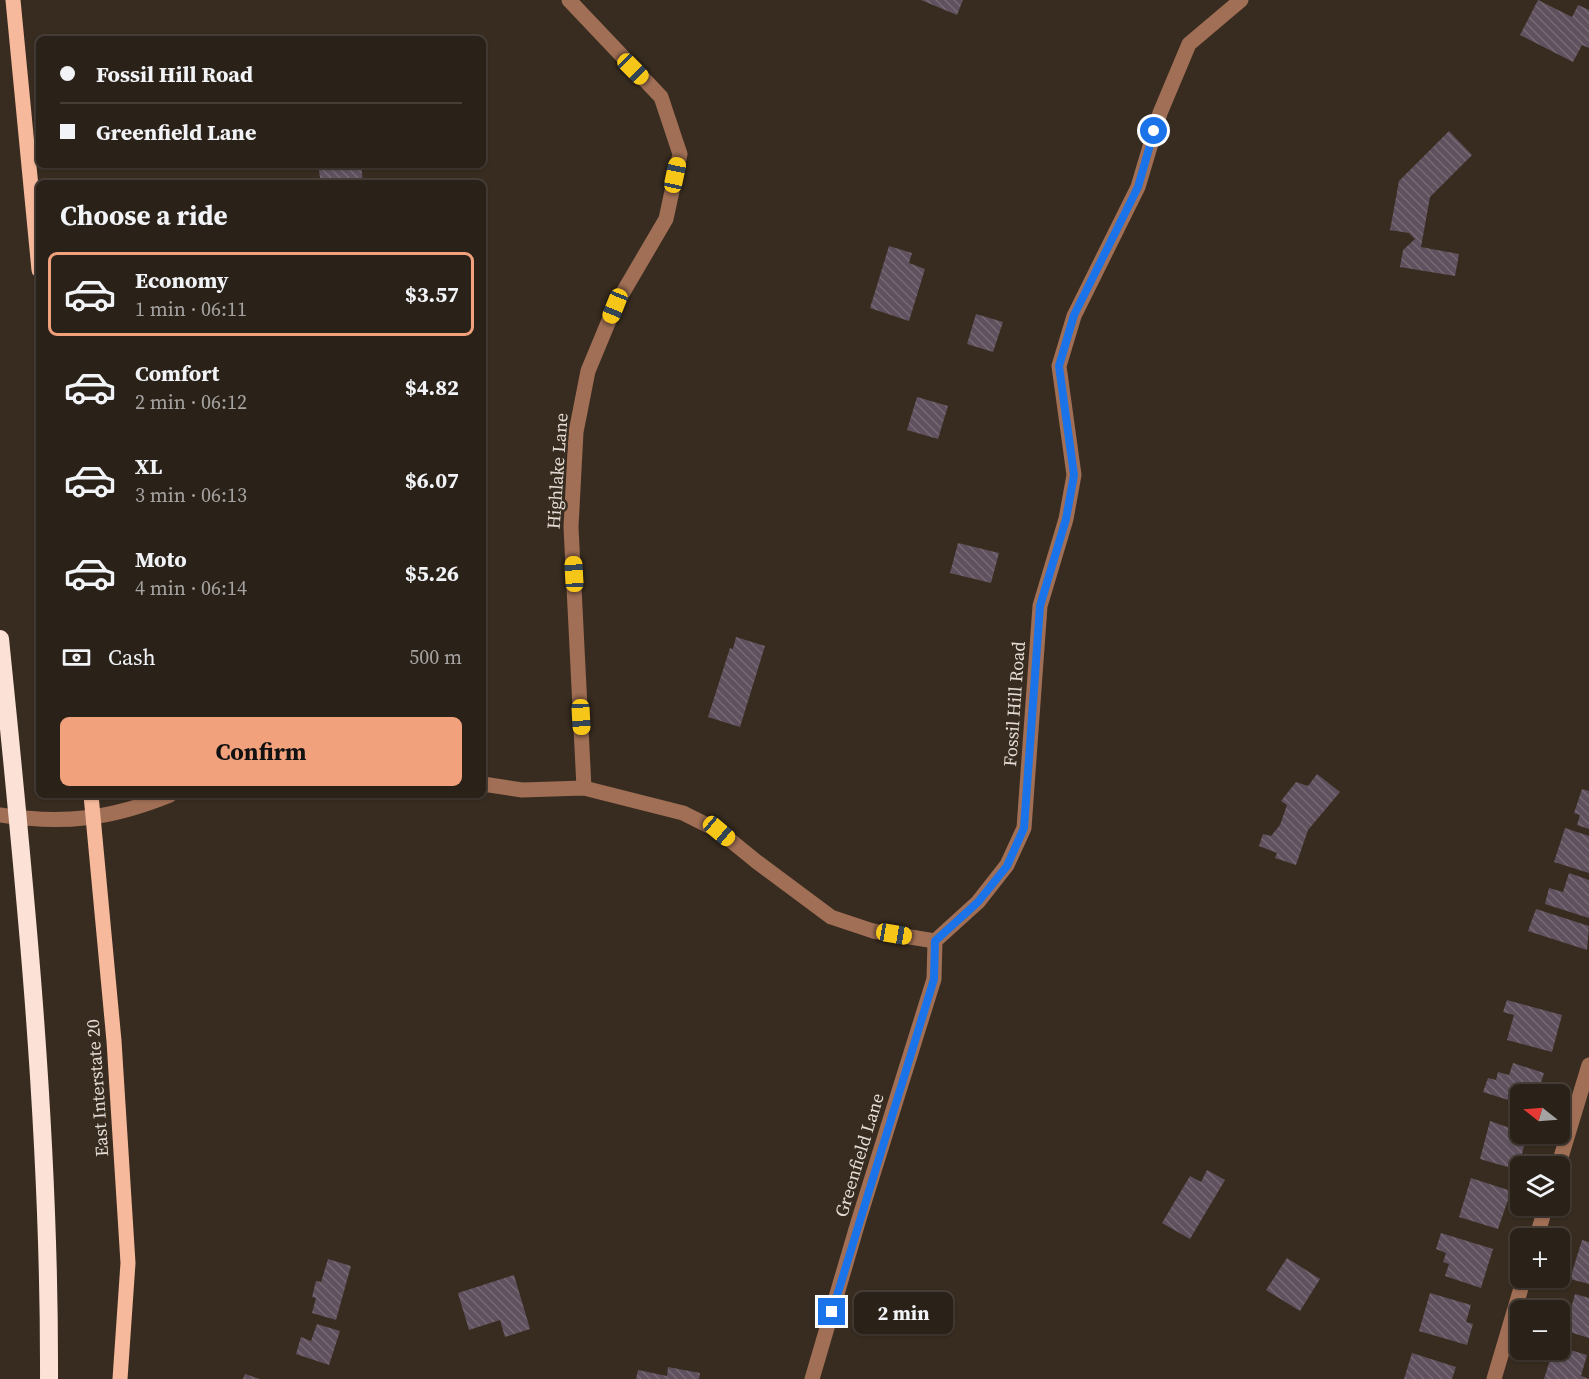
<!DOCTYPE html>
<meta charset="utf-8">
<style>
:root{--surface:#2a2118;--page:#362e25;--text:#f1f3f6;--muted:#a5a3a2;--line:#463e37;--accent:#f1a17c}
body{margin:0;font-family:"Source Serif 4",serif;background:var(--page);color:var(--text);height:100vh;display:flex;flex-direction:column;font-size:22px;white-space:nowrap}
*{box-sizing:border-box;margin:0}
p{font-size:20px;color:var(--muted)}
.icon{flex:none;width:33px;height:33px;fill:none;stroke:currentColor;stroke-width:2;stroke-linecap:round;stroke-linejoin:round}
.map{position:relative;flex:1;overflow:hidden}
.details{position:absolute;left:36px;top:180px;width:450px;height:618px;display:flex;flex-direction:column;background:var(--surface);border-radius:9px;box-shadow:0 2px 4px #0004,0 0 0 2px var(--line)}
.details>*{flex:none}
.hud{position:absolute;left:36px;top:36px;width:450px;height:132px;border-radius:9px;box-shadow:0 2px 4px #0004,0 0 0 2px var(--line);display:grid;align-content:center;height:132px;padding:0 24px;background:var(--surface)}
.needle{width:39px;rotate:287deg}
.controls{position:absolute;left:1510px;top:1084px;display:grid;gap:12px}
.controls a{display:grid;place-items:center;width:60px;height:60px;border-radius:9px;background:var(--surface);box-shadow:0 2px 4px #0004,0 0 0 2px var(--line);font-size:30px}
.end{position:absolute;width:27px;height:27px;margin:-14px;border:8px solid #1a73e8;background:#fff;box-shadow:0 0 0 3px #fff}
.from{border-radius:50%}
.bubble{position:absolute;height:42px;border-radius:9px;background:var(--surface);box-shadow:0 2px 4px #0004,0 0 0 2px var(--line);font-size:20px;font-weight:700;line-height:42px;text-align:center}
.car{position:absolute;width:18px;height:36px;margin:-18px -9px;border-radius:8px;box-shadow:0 0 4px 2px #0007;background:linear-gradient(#f5c518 24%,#345 0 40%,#f5c518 0 76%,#345 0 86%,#f5c518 0)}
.hud b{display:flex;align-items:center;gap:21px;height:57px;font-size:22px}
.hud b+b{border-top:2px solid var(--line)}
.hud i{width:15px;height:15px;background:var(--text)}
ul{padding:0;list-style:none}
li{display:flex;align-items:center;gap:18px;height:84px;margin:0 12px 9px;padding:0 12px;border:3px solid transparent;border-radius:9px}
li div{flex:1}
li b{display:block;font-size:22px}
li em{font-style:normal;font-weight:700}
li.on{border-color:var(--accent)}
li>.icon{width:54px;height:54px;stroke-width:1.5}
h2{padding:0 24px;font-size:27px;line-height:72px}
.pay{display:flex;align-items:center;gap:15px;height:66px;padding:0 24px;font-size:22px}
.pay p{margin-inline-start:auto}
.button{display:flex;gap:12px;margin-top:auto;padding:12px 24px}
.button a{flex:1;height:69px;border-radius:9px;background:var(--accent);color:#111;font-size:24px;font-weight:700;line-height:69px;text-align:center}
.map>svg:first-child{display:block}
.building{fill:url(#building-back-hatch)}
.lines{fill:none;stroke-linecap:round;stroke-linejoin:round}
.minor{stroke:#a06f55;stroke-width:15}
.major{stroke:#f7b99b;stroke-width:15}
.highway{stroke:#fce2d6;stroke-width:18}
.route{stroke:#1a73e8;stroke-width:8}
.labels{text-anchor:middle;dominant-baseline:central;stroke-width:5;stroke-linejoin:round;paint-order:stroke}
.street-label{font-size:18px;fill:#e5ddd5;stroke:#382c20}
</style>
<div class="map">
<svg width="1589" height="1379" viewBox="0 0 1589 1379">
<defs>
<pattern id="building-back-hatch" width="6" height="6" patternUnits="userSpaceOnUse" patternTransform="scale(1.5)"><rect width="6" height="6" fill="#60515e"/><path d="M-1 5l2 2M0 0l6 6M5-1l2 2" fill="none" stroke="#776a74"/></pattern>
</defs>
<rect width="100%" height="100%" fill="#382c20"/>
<g class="building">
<path d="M921,0h42l-6,15z"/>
<path d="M1538,0l34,17 6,-12 11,5v38l-7,-3 -9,17 -53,-27z"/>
<path d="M1449,131l23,24 -42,42 -9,50 38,7 -4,22 -55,-9 3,-17 12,-11 -6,-6 -19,-3 9,-49z"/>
<path d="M318,165h43l2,18h-42z"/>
<path d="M889,246l23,7 -3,10 16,6 -16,52 -39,-13z"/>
<path d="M976,314l27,8 -10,30 -26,-8z"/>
<path d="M917,397l31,9 -10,33 -31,-9z"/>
<path d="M958,543l41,10 -8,30 -41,-10z"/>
<path d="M736,637l29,9 -25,81 -32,-10 22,-69 3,1z"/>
<path d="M1317,774l23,18 -32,38 -12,35 -21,-7 2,-5 -18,-7 4,-12 8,2 9,-11 7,-20 -6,-4 15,-19 12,4z"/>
<path d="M1582,789l7,2v38l-12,-4 3,-10 -6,-2z"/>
<path d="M1565,828l24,8v37l-35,-11z"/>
<path d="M1569,873l20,7v38l-44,-14 4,-16 14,4z"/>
<path d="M1536,909l53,17 -2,24 -59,-19z"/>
<path d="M1507,1000l55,15 -10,37 -45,-12 7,-25 -11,-3z"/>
<path d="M1513,1063l31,10 -7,22h-16v9l-38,-12 5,-14 8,2 2,-8 11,3z"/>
<path d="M1490,1121l37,13 -9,36 -38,-11z"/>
<path d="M1207,1170l18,10 -35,59 -28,-16 28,-47 11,6z"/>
<path d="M1471,1178l40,13 -13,38 -39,-12z"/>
<path d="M1441,1233l52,16 -12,39 -36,-12 4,-12 -6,-2 3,-9 -10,-4z"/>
<path d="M1582,1240l7,2v42l-19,-5z"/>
<path d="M1287,1258l33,21 -20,32 -34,-21z"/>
<path d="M328,1259l23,7 -15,54 -24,-7 4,-15 -4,-1 4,-16 5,1z"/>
<path d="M514,1275l16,54 -25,8 -5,-17 -31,10 -11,-37z"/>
<path d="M1430,1293l41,12 -5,17 7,2 -6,21 -48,-14z"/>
<path d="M1575,1294l14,4v40l-29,-9 2,-19 8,2z"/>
<path d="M317,1324l23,7 -11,34 -33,-11 5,-17 10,4z"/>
<path d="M1560,1347l27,8 -6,21 8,3h-45l9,-29h7z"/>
<path d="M1412,1353l44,14 -4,12h-48z"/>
<path d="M668,1367l32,6 -1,6h-63l2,-9 29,6z"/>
<path d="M245,1374l15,5h-17z"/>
</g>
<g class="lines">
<g class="minor">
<path d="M569,0l92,97 19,57 -14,65 -51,87 -27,65 -12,61 -5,95 13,261"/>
<path d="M483,784l39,6 62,-2 99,25 36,18 38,31 74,55 42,14 62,10"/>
<path d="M0,815c63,10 111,4 170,-20"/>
<path d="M935,941l43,-39 29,-37 17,-37 16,-222 26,-87 8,-44 -15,-109 15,-50 64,-129 22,-74 29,-69 52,-44"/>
<path d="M1558,1167l31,-102"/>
<path d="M1536,1239l10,-33"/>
<path d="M812,1379l47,-160 75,-240 1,-38"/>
<path d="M1494,1379l30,-101"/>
</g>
<g class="major">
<path d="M13,0l26,270"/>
<path d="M91,795l23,246 14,222 -8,116"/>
</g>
<path class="highway" d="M0,639c25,245 50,493 49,740"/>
</g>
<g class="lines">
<path class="route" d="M832,1312l102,-333 1,-38 43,-39 29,-36 17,-38 16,-222 26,-87 8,-44 -15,-109 15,-51 64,-128 16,-56"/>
</g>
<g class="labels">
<g class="street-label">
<text transform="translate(557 471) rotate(-86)">Highlake Lane</text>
<text transform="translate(1014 704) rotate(-86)">Fossil Hill Road</text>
<text transform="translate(97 1088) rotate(-94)">East Interstate 20</text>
<text transform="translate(859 1155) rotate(-73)">Greenfield Lane</text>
</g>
</g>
</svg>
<div class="controls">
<a><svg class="needle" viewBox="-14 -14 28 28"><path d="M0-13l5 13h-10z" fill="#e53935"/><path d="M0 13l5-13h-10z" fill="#a5a3a2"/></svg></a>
<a><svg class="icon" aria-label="layers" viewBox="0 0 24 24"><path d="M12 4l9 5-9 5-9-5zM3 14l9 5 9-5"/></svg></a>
<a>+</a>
<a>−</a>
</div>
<i class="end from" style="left:1154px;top:131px"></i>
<i class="end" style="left:832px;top:1312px"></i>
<div class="bubble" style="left:854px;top:1292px;width:99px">2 min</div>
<i class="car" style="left:633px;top:69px;rotate:135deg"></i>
<i class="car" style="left:675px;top:175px;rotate:12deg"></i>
<i class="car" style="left:615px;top:306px;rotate:202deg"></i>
<i class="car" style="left:574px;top:574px;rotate:357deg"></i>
<i class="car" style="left:581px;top:717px;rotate:177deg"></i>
<i class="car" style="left:719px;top:831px;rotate:130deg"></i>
<i class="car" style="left:894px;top:934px;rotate:100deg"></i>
<div class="hud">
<b><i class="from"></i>Fossil Hill Road</b>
<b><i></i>Greenfield Lane</b>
</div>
<section class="details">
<h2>Choose a ride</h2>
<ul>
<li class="on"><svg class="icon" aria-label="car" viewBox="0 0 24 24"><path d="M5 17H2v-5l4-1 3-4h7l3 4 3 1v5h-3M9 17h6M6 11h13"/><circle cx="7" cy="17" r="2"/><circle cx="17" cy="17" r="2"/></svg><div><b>Economy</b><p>1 min · 06:11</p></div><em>$3.57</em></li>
<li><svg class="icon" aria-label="car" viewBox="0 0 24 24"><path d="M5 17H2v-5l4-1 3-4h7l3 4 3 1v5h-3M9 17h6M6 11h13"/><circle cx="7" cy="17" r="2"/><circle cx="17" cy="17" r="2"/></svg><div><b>Comfort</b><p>2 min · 06:12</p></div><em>$4.82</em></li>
<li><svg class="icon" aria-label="car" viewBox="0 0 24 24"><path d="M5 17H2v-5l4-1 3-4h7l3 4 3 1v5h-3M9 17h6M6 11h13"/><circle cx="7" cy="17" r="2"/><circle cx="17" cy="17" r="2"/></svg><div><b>XL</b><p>3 min · 06:13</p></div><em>$6.07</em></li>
<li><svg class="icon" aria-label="car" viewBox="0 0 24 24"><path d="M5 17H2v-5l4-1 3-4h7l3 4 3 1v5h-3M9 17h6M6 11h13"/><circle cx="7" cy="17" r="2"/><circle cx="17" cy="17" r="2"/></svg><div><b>Moto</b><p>4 min · 06:14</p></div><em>$5.26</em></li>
</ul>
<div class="pay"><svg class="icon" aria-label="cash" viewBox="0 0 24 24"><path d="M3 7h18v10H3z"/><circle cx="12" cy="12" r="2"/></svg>Cash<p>500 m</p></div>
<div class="button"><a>Confirm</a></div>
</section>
</div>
